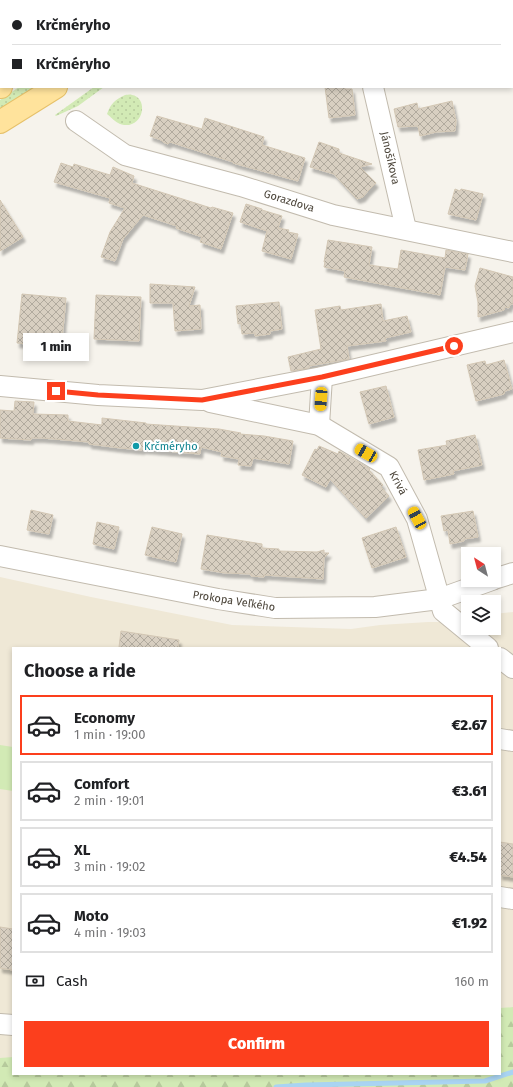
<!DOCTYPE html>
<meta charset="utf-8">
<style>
:root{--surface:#fff;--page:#f2f2f2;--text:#202124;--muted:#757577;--line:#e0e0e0;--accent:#fc3f1d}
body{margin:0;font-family:"Fira Sans",sans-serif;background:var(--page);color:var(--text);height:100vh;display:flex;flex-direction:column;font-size:15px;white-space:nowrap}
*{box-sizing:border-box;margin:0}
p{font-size:13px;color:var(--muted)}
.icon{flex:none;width:22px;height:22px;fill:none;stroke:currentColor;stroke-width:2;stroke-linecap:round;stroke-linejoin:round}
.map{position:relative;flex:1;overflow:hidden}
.drawer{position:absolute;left:12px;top:647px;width:489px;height:428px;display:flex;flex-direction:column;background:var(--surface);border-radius:0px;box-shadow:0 2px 6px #0003}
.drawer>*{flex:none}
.top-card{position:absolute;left:0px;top:0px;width:513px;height:88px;box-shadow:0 2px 6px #0003;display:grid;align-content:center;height:88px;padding:0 12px;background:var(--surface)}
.needle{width:26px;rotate:324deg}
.buttons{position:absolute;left:461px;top:547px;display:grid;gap:8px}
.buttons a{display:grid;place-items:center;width:40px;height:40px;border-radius:0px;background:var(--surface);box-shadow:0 2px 6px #0003;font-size:20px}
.end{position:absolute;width:18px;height:18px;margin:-9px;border:5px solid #fc3f1d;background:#fff;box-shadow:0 0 0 2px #fff}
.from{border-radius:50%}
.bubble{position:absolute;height:28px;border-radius:0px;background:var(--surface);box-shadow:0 2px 6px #0003;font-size:13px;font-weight:800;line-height:28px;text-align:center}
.car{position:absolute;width:12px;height:24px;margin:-12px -6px;border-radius:5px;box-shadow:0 0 3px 1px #0007;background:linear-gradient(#f5c518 24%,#345 0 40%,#f5c518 0 76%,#345 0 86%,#f5c518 0)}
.top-card b{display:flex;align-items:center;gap:14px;height:38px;font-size:15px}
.top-card b+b{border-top:1px solid var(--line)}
.top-card i{width:10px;height:10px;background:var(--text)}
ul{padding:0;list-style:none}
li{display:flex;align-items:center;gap:12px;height:60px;margin:0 8px 6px;padding:0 4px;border:2px solid var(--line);border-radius:0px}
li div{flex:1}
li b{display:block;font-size:15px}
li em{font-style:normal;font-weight:800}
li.on{border-color:var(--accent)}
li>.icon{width:36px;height:36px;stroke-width:1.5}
h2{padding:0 12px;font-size:18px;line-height:48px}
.pay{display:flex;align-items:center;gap:10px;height:44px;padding:0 12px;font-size:15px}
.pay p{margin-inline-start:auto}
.cta{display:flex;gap:8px;margin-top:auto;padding:8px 12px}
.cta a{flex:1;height:46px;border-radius:0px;background:var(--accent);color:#fff;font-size:16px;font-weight:800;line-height:46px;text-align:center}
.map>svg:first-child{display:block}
.education{fill:#efe8d6}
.grass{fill:url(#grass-dots)}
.forest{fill:url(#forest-firs)}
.garden{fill:#d2eab5}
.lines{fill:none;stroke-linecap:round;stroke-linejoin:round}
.stream{stroke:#a9d4f2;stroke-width:5}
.building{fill:url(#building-cross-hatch);stroke:#d3c7b4;filter:url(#shadow)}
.minor-casing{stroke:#c2bbae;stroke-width:22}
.major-casing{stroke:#e6c16a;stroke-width:24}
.minor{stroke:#fff;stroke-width:20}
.major{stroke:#ffe39c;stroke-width:22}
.route{stroke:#fc3f1d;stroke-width:5}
.culture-dot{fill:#0f9aa8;stroke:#fff;stroke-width:1.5}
.labels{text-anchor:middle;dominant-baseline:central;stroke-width:4;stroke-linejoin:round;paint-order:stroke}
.street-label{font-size:11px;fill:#4b4439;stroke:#fff}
.culture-label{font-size:11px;fill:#0d838f;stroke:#fff;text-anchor:start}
</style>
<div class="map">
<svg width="513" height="1087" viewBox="0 0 513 1087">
<defs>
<pattern id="grass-dots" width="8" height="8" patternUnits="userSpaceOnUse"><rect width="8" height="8" fill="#d2eab5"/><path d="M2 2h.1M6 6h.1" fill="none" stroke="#b6ca9c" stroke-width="1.8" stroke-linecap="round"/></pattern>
<pattern id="forest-firs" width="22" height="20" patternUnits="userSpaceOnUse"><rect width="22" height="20" fill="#d2eab5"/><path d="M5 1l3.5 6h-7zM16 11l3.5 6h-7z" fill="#b6ca9c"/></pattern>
<pattern id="building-cross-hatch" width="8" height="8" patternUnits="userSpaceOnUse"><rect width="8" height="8" fill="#d8cfc1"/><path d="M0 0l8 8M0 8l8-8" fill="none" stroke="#b1aa9e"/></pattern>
<filter id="shadow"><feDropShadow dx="2.5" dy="4.5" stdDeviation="1" flood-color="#0004"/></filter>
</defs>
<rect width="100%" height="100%" fill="#f6f3ec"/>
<path class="education" d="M0,577l91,20 141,28 119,4 29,-4 48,-3h14l29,6h23v-14l19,-2v395l-13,2v-361h-487v414l-13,1z"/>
<g class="grass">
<path d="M19,87h17l-36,23v-10z"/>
<path d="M94,87h10l-26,19 -22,10 -1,-1z"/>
<path d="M125,95c2,0 5,-1 7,0 14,2 14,26 -3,30 -3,0 -7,0 -9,-1 -5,-2 -9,-7 -13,-10 4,-11 8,-14 18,-19z"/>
</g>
<path class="forest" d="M513,1007v80h-513v-29l13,-1v17h487v-66z"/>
<path class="garden" d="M0,745l13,2v44l-13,-2z"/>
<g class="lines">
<path class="stream" d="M276,1087l30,-2 179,-4 28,-9"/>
</g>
<g class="building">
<path d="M325,87h19l1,2h7l3,26 -26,3z"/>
<path d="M452,101l4,20 -1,10 -19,1 -16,4 -2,-10 -20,1 -4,-18 23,-6 1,6z"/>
<path d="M157,116l45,13 3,-11 59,19 -2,8 43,13 -7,23 -65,-18v-1l-63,-20 -2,2 -5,-2 -2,-2 -11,-4z"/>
<path d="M319,142l20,7v4l33,11 -12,3 16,16 -9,9 -4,5 -6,2 -23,-25 -24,-7z"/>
<path d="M61,163l12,4 1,-3 36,11 3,-8 21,9 -2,7 79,25 1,-1 21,6 -12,36 -21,-7 2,-5 -26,-9 1,-2 -34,-11 -20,24 -8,22 -14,-4 9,-25 15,-24 -16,-5 1,-5 -56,-16z"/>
<path d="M455,189l5,2 1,-2 22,5 -7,26 -28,-6z"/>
<path d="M0,200l23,37 -23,14z"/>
<path d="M246,204l16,5v1l20,6 -4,12 11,2 -1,2 10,2 -7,25 -29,-8 5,-20 -27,-9z"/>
<path d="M328,240l44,7 -3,18 29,4 3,-19 44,8 1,-8 22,4 -3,16 -20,-3 -5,28 -96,-18 1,-6 -21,-4 1,-5h-1z"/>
<path d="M480,268l33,9v27h-3l-1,4 -4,-1 -1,3 -26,7v-15l-3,-16z"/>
<path d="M150,284l45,3 -6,19 11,-1 1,24 -26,2 -2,-28h-23z"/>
<path d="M22,294l44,4 -4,41 -13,-1 -1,8 -31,-3z"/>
<path d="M96,295l45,2 -2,44 -45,-2z"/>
<path d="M279,302l3,27 -12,2v3l-15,2v-3l-13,1 -1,-11 -3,1 -2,-18z"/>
<path d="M381,304l2,17 24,-5 4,16 -26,6 1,3 -39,5 2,13 -40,7v2l-18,3 -3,-14 33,-8 -6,-39 25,-4 1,4z"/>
<path d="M504,360l8,29 -7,2 -1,3 -28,7 -9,-36 18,-4 1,4z"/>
<path d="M386,386l8,31 -25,7 -9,-32z"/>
<path d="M15,401l19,1 -1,12 35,1v6l34,4v-7l44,5v1l73,5 22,4 -1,1 24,2 29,5 -4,23 -36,-6 -2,8 -13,-1 1,-6 -18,-3 1,-4 -21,-5 -1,7 -57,-5 -1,1 -21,-2 -32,-4v-2l-47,-4h-11v2l-31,-2v-28l14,1z"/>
<path d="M475,435l7,30 -29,6 1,3 -30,6 -6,-30 29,-5 -1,-4z"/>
<path d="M319,446l19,8 1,-3 31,18 -1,1 14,15 -2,2 8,9 -23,22 -36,-39 -4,8 -24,-12 13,-26 2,1z"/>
<path d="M31,510l22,5 -4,19 -22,-4z"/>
<path d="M473,511l5,26 -14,2v2l-14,3 -2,-14 -4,1 -3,-15z"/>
<path d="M97,522l22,5 -5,22 -21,-5z"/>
<path d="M152,527l30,7 -6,28 -31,-7z"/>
<path d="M396,527l10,30 -34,11 -10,-30z"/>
<path d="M207,535l55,9v4l17,1v2l38,1 7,-2v3h5l-5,5 -1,21 -59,-4v2l-13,-1v-2l-25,-1h-1l-24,-4z"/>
<path d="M121,631l58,9 -1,8h-50l-9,-1z"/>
<path d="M500,842l13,2v33l-13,-2z"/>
<path d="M0,927l13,2v41l-13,-2z"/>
</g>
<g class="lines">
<defs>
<g id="minor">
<path d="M378,1v-1"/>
<path d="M373,87l33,142"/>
<path d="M76,121l49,34 116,31 92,29 180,37"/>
<path d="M0,386l98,9 104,5 120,-23 191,-45"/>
<path d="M210,402l109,23 70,42 28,52 26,92 45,37"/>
<path d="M319,425l3,-48"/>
<path d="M0,556l218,43 57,9 100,-1 64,-8 53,-19"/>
<path d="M494,579l19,-6"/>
<path d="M500,658l13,10"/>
<path d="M500,739l13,2"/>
<path d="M500,897l13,2"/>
<path d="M0,1024l13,1"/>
</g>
<g id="major">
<path d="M128,1l1,-1"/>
<path d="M178,1l2,-1"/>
<path d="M0,87h1"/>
<path d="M0,122l56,-35"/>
</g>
</defs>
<use href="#minor" class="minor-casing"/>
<use href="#major" class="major-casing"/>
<use href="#minor" class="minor"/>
<use href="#major" class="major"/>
</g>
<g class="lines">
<path class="route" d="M56,391l42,4 104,5 120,-23 132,-31"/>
</g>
<circle class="culture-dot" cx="136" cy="446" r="4"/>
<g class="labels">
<g class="street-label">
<text transform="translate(390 158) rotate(77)">Jánošíkova</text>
<text transform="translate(289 201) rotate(17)">Gorazdova</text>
<text transform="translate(398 483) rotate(62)">Krivá</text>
<text transform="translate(234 601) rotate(9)">Prokopa Veľkého</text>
</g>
<g class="culture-label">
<text x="144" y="446">Krčméryho</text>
</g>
</g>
</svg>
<div class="buttons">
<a><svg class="needle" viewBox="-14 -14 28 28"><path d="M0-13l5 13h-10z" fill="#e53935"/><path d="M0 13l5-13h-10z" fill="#757577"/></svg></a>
<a><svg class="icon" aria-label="layers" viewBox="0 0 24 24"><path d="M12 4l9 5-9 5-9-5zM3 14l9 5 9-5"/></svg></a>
</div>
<i class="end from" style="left:454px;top:346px"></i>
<i class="end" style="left:56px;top:391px"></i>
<div class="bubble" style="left:23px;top:333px;width:66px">1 min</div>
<i class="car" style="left:321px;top:399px;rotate:184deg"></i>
<i class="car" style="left:366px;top:453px;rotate:300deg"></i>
<i class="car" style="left:417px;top:518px;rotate:331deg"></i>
<div class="top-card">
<b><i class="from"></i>Krčméryho</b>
<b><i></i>Krčméryho</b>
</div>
<section class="drawer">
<h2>Choose a ride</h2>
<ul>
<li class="on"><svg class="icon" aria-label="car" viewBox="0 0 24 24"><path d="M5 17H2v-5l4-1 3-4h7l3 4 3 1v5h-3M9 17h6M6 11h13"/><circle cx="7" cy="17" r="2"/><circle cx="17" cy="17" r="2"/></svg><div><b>Economy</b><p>1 min · 19:00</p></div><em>€2.67</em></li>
<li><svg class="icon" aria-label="car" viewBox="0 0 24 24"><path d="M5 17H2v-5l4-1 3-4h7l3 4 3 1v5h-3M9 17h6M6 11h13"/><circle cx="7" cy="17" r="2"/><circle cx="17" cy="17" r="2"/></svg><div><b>Comfort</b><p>2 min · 19:01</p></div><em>€3.61</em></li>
<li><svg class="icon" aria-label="car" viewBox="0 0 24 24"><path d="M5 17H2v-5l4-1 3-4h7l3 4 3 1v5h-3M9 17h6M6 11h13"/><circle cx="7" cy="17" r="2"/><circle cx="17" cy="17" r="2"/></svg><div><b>XL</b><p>3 min · 19:02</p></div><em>€4.54</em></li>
<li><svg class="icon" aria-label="car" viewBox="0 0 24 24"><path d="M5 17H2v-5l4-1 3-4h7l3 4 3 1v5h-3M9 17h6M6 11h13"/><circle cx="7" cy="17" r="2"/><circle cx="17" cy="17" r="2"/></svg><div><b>Moto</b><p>4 min · 19:03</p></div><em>€1.92</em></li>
</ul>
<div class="pay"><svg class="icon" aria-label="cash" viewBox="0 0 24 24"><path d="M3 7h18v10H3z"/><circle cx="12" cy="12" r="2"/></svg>Cash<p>160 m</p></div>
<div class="cta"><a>Confirm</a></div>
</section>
</div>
